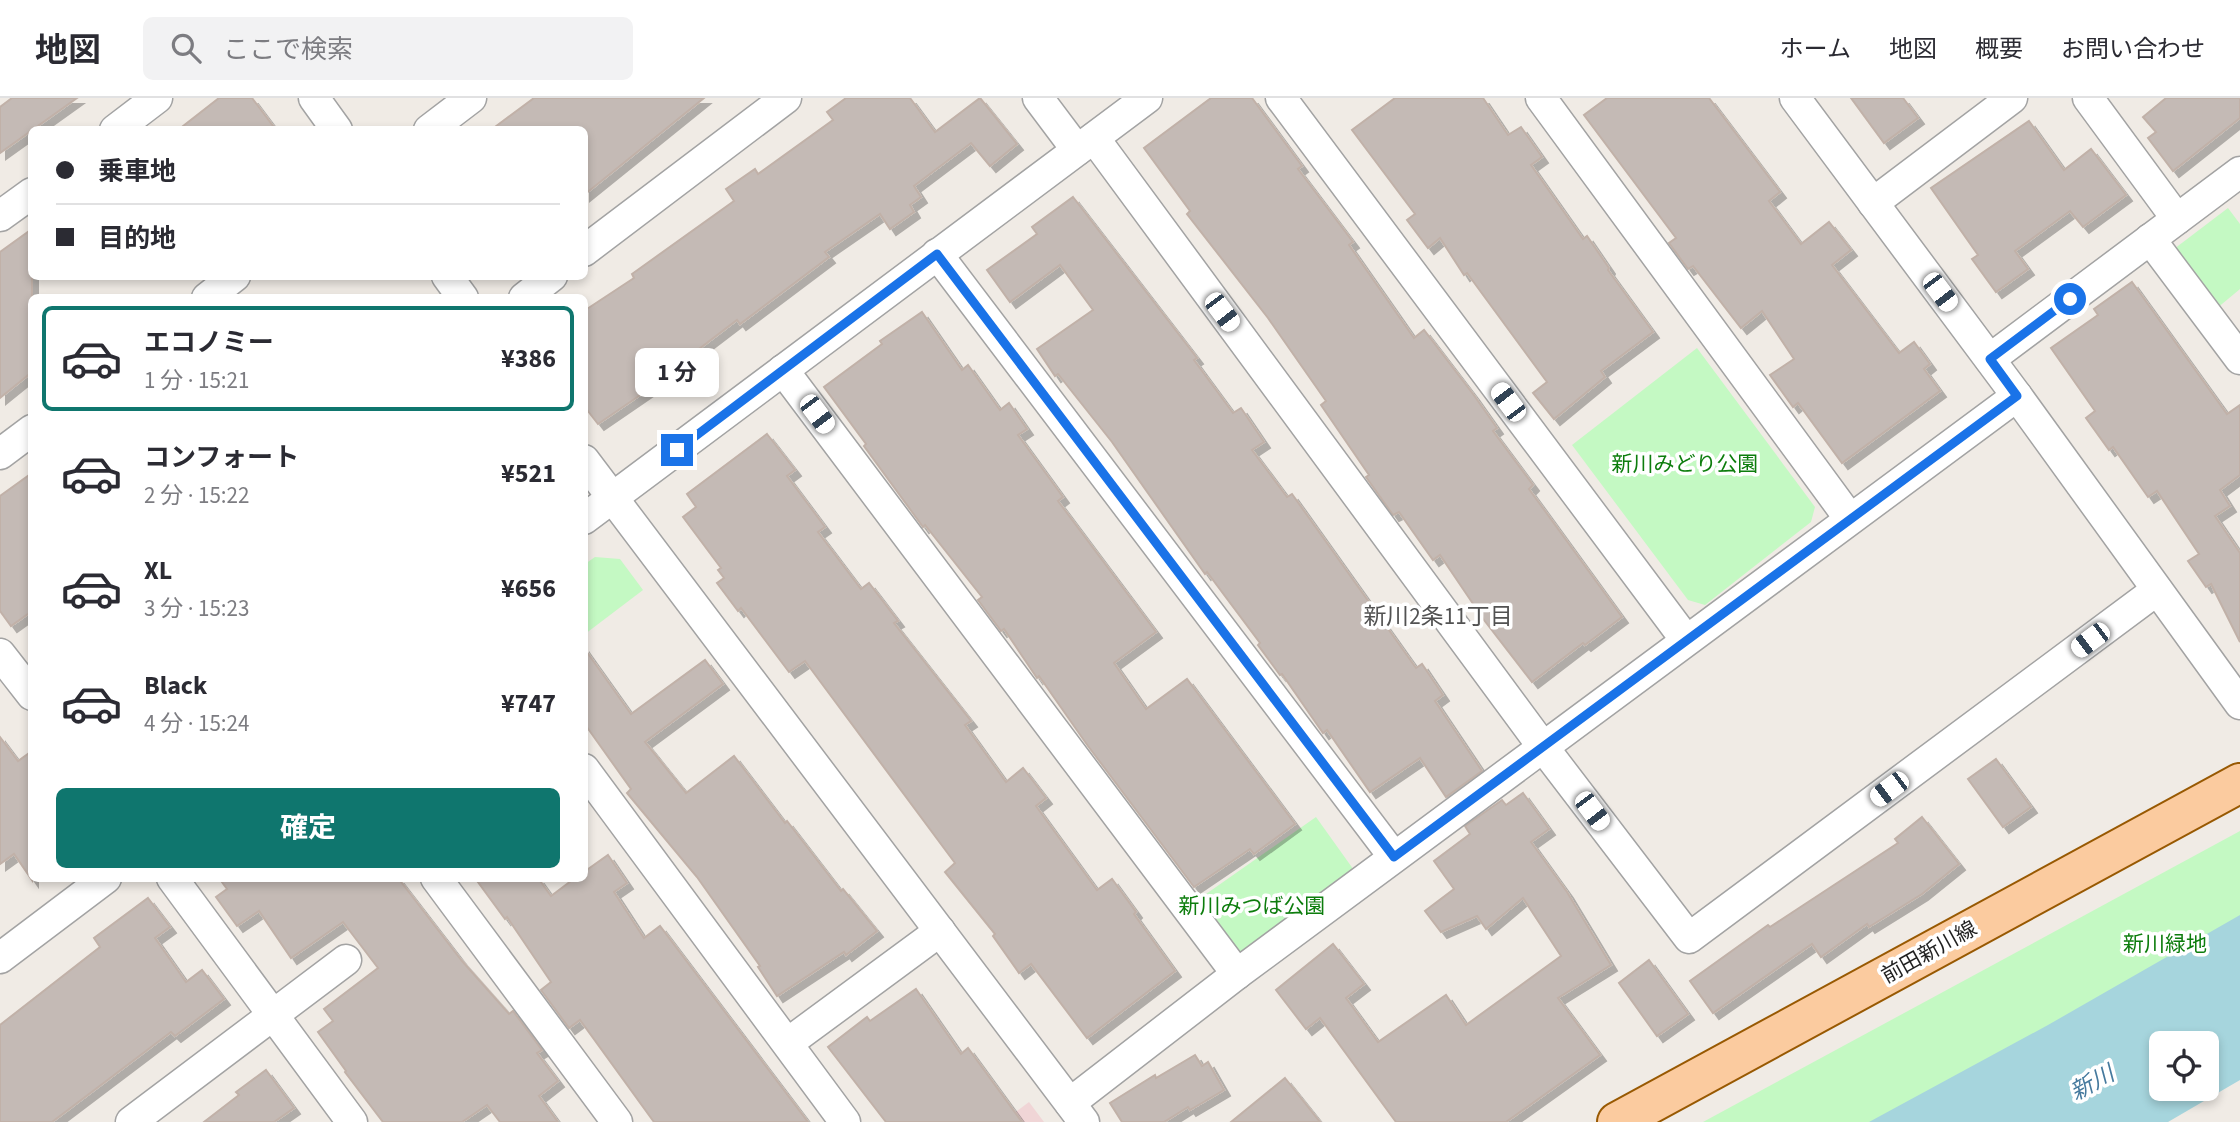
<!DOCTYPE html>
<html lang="ja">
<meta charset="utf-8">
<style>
:root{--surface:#fff;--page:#f2f2f3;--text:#2b2b33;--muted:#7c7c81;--line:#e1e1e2;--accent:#0f766e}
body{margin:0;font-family:"Source Sans 3","Noto Sans JP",sans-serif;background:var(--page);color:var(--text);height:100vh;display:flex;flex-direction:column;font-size:26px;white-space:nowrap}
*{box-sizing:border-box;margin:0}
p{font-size:23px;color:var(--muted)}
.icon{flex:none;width:38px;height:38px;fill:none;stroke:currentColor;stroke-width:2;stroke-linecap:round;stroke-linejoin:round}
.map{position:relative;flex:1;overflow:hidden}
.side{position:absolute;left:28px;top:196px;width:560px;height:588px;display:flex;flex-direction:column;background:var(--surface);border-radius:10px;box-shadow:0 4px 10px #0003}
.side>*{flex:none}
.banner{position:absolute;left:28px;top:28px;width:560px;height:154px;border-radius:10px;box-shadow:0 4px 10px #0003;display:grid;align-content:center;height:154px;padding:0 28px;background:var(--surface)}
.tools{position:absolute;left:2149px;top:933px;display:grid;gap:14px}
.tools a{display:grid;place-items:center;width:70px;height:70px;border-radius:10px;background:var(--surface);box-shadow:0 4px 10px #0003;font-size:35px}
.end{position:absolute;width:32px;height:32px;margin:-16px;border:9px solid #1a73e8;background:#fff;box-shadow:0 0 0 4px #fff}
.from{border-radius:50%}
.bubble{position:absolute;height:49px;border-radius:10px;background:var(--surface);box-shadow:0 4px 10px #0003;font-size:23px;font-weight:700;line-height:49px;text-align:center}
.car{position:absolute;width:21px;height:42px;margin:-21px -10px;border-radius:9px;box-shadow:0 0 5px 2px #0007;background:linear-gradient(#fff 24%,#345 0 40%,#fff 0 76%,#345 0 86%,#fff 0)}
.banner b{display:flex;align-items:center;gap:24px;height:66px;font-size:26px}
.banner b+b{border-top:2px solid var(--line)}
.banner i{width:18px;height:18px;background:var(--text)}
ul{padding:12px 0 0;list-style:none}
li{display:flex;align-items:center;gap:21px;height:105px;margin:0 14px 10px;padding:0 14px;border:4px solid transparent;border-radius:10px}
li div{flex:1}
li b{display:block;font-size:26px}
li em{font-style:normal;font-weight:700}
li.current{border-color:var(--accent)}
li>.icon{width:63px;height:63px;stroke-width:1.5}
.cta{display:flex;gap:14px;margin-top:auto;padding:14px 28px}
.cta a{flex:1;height:80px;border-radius:10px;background:var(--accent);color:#fff;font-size:28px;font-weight:700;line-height:80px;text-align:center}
header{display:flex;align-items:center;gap:42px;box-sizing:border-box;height:98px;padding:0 35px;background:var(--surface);border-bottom:2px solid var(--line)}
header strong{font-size:33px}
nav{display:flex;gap:38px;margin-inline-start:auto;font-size:24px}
.search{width:490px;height:63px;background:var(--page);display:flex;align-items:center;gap:18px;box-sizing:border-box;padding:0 24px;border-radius:10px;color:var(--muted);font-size:26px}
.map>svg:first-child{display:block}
.commercial{fill:#f0d5d6}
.park{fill:#c4f9c3}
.water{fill:#a6d5dd;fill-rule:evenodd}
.building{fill:#c4bab5;stroke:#c1b1a8;stroke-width:2;filter:url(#shadow)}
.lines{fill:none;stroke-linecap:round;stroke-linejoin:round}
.street-casing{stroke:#a3a3a3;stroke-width:33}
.primary-casing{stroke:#985902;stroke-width:42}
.street{stroke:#fff;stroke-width:30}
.primary{stroke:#fbcb9f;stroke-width:38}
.route{stroke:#1a73e8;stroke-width:9}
.labels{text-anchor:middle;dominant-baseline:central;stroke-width:7;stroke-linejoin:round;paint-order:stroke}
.park-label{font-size:21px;fill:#0d7d0d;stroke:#fff}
.street-label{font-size:21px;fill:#1f1f1f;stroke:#fff}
.neighbourhood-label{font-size:23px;fill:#525252;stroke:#fff}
.water-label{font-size:23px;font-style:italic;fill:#467a9e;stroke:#fff}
</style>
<header>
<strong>地図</strong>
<div class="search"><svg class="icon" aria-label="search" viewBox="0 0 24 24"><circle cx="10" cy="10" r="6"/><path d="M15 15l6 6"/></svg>ここで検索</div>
<nav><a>ホーム</a><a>地図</a><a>概要</a><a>お問い合わせ</a></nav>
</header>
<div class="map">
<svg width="2240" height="1024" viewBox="0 0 2240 1024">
<defs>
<filter id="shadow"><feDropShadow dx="6" dy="6" stdDeviation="0" flood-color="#0004"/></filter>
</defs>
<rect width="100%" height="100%" fill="#f0ebe5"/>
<path class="commercial" d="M1029,1004l15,20h-42z"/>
<g class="park">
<path d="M2228,110l12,16v65l-24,20 -42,-60z"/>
<path d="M1697,250l118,159 -4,15 -106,83 -17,-5 -116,-155z"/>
<path d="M595,459l25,2 23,31 -58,44v-70z"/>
<path d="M1316,719l40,56 -118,88 -42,-60z"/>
<path d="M2240,733v146l-276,145h-261z"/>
</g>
<path class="water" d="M2240,817v165l-72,42h-299l179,-97zM2161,945h46v45h-46z"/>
<g class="building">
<path d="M12,0h65l-77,55v-46z"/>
<path d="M219,0h33l24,32h-98z"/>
<path d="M534,0h170l-120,97v-65h-93z"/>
<path d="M846,0h64l25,34 45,-34 37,46 -27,22 -19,-23 -57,43 7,11 -11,8 4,7 -24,17 -10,-15 -55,38 4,5 -89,67 -3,-4 -55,42 2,3 -86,59 -14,-18v-95l50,-33 -2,-4 102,-73 -8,-12 29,-20 3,5 75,-54 -6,-8z"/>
<path d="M1211,0h41l50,68 -4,3 55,73 -4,3 65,93 10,-8 49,64 24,34 -4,3 40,54 -4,4 93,128 -37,28 -2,-2 -51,39 -48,-62 -44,-65 -7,5 -34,-48 -6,3 -27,-38 3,-2 -48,-70 5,-4 -58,-83 -81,-104 3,-3 -46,-63z"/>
<path d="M1395,0h88l25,37 13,-8 21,30 -11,8 52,74 4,-3 22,32 -1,2 45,62 -52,39 4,6 -51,42 -21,-26 14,-11 -80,-109 -3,2 -24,-37 -12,10 -21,-28 8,-6 -63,-84z"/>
<path d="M1607,0h102l71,94 -11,9 32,43 28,-22 22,28 -19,15 67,88 15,-11 16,22 -6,5 16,22 -98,72 -44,-60 -5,4 -23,-32 24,-16 -32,-48 -21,17 -48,-62 -5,3 -19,-26 7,-5 -92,-123z"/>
<path d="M1851,0h52l15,20 -34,25z"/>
<path d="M2166,0h74v20l-67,53 -25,-33 8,-6 -13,-15z"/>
<path d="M2029,23l35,49 27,-21 35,46 -43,32 -13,-16 -55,40 13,18 -32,23 -24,-33 6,-4 -47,-67z"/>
<path d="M1073,99l124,161 -3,2 39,53 8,-5 23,34 -12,8 35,47 5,-3 124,174 6,-4 21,31 -8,6 47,70 -36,26 -26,-39 -50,34 -43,-62 -4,3 -41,-59 -2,1 -22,-30 2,-2 -53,-71 -2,2 -93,-132 -54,-68 -3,2 -18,-27 56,-39 -33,-45 -50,37 -23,-32 50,-36 -5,-7z"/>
<path d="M32,131v143l-32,26v-146z"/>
<path d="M2132,184l95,132 13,-9v70l-20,15 10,16 -15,10 25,37v89l-29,-58 -5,3 -18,-26 11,-7 -42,-63 -9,6 -35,-50 -4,3 -23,-32 9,-7 -44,-63 47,-33 -4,-6z"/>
<path d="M922,214l40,58 6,-5 32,45 9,-7 18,26 -9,6 45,62 -5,4 98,131 -42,31 32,46 41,-30 108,145 -41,30 -4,-5 -56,38 -106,-141 -49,-70 -2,2 -33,-49 -3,2 -23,-31 4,-3 -57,-72 -2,2 -59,-81 2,-2 -42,-57 58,-43 -2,-3z"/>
<path d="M767,336l28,36 -8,6 38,51 -7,5 43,57 8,-6 29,38 -4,2 77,98 -6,4 41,57 17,-14 23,30 -10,8 61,84 15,-11 24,33 -2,2 41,57 -88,67 -56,-74 -12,9 -26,-37 2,-2 -50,-62 10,-9 -150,-202 -16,11 -48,-64 -3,3 -21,-28 7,-5 -6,-8 3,-2 -38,-51 13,-10 -9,-13z"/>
<path d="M32,375v138l-21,15 -11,-15v-115z"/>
<path d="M584,550l47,66 74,-54 18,24 -78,58 41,51 48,-37 51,67 2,-2 54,70 2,-2 34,42 -31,24 -2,-3 -67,44 -19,-29 2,-1 -63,-89 -70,-84 4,-4 -47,-66z"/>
<path d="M0,639l18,24 14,-10v129l-18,-26 -14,10z"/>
<path d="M1996,661l35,48 -28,20 -35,-48z"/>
<path d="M1523,695l26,36 -18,13 36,50 44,73 -53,33 42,57 -94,67h-110l-76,-104 -14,11 -30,-39 57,-46 31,40 -18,14 32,44 68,-47 20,30 95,-69 -38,-58 -37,31 -9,-13 -36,16 -16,-21 29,-22 -20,-28 36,-27 -5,-8 37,-26 4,5z"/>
<path d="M1922,719l37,47 -37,30 -53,33 -2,-3 -46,33 -9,-13 -99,69 -23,-32 78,-56 2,2 128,-84 -3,-4z"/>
<path d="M608,757l19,28 -13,9 30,46 16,-12 148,196h-154l-74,-102 -11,8 -28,-38 10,-8 -44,-65 -2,2 -30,-41h63l13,18 24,-18h9v-6z"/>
<path d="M219,780h179l64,83 47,53 4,-3 29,39 -5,3 21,28 -19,15 19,26h-58l-13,-17 -25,17h-79l-38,-50 1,-1 -28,-39 15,-11 -9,-12 54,-41 -35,-46 -52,36 -32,-47 -22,15 -21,-29 11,-8z"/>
<path d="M148,800l22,29 -15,11 31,44 16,-12 22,29 -49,37 -4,-4 -119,90h-52v-97l100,-78 -6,-9z"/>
<path d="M1649,862l39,54 -31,22 -38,-53z"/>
<path d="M916,891l45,65 7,-6 54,74h-136l-58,-75 39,-30 3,4z"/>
<path d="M1195,957l7,11 6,-4 16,28 -34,20 -2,-3 -24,15h-42l-12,-19 45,-28 1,3z"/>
<path d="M266,972l28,38 -20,14h-70l35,-27 -3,-3z"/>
<path d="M1285,980l35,44h-89z"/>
</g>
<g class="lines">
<defs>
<g id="street">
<path d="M314,0l23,32"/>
<path d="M1038,0l39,52"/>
<path d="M1281,0l405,542"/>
<path d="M1541,0l309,421"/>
<path d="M1795,0l222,298 223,308"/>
<path d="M2088,0l89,121"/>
<path d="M115,32l42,-32"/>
<path d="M429,32l42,-32"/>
<path d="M1094,40l449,609 146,191 468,-348"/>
<path d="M1873,105l139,-105"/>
<path d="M0,118l32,-23"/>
<path d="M2150,141l90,120"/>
<path d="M584,153l202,-153"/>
<path d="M937,156l457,603"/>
<path d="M447,178l16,22"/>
<path d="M207,200l28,-22"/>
<path d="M524,200l28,-22"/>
<path d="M1990,261l250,-187"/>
<path d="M783,272l454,604"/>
<path d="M0,356l32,-24"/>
<path d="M584,362l500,662"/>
<path d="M584,421l563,-421"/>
<path d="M0,556l32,41"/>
<path d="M584,671l261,353"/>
<path d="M172,780l180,244"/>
<path d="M436,780l181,244"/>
<path d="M0,860l106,-80"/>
<path d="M788,945l152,-112"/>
<path d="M1070,1005l167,-129 780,-578"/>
<path d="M131,1024l215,-162"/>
</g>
<path id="primary" d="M1617,1024l623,-339"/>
</defs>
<use href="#street" class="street-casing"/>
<use href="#primary" class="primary-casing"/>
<use href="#street" class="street"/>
<use href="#primary" class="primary"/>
</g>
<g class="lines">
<path class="route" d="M677,352l260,-196 457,603 623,-461 -27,-37 80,-60"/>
</g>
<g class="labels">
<g class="park-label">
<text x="1685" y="366">新川みどり公園</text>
<text x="1252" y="808">新川みつば公園</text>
<text x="2165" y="846">新川緑地</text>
</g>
<g class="street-label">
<text transform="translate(1929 854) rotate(-29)">前田新川線</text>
</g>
<g class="neighbourhood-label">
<text x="1438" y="518">新川2条11丁目</text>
</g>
<g class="water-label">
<text transform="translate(2092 985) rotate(-29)">新川</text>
</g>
</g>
</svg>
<div class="tools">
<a><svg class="icon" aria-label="locate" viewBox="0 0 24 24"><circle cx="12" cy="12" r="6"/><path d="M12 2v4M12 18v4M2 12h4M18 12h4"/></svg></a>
</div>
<i class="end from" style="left:2070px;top:201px"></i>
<i class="end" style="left:677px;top:352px"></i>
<div class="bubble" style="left:635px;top:250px;width:84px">1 分</div>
<i class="car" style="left:1940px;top:194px;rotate:143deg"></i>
<i class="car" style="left:1222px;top:214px;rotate:143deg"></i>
<i class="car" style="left:1508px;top:304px;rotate:323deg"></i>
<i class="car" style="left:817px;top:316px;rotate:143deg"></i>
<i class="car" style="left:2090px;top:542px;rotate:233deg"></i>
<i class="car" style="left:1889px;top:691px;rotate:233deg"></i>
<i class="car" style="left:1592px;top:713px;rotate:143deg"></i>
<div class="banner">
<b><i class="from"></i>乗車地</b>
<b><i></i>目的地</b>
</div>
<section class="side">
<ul>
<li class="current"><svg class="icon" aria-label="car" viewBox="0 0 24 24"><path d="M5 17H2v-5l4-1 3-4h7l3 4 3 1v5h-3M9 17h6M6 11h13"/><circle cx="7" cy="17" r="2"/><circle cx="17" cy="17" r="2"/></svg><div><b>エコノミー</b><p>1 分 · 15:21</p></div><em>¥386</em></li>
<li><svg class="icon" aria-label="car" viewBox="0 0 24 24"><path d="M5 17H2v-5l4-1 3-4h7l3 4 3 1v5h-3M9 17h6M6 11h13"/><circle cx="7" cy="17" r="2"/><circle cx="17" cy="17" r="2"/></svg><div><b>コンフォート</b><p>2 分 · 15:22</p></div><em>¥521</em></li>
<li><svg class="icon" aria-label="car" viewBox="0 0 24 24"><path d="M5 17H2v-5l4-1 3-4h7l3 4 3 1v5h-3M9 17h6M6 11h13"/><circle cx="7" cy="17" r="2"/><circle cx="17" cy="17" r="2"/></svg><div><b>XL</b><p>3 分 · 15:23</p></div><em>¥656</em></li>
<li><svg class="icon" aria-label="car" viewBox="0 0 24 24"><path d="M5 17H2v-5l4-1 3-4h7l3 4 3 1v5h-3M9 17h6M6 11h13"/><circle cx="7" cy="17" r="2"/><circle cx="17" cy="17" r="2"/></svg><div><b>Black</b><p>4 分 · 15:24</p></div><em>¥747</em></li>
</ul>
<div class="cta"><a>確定</a></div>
</section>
</div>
